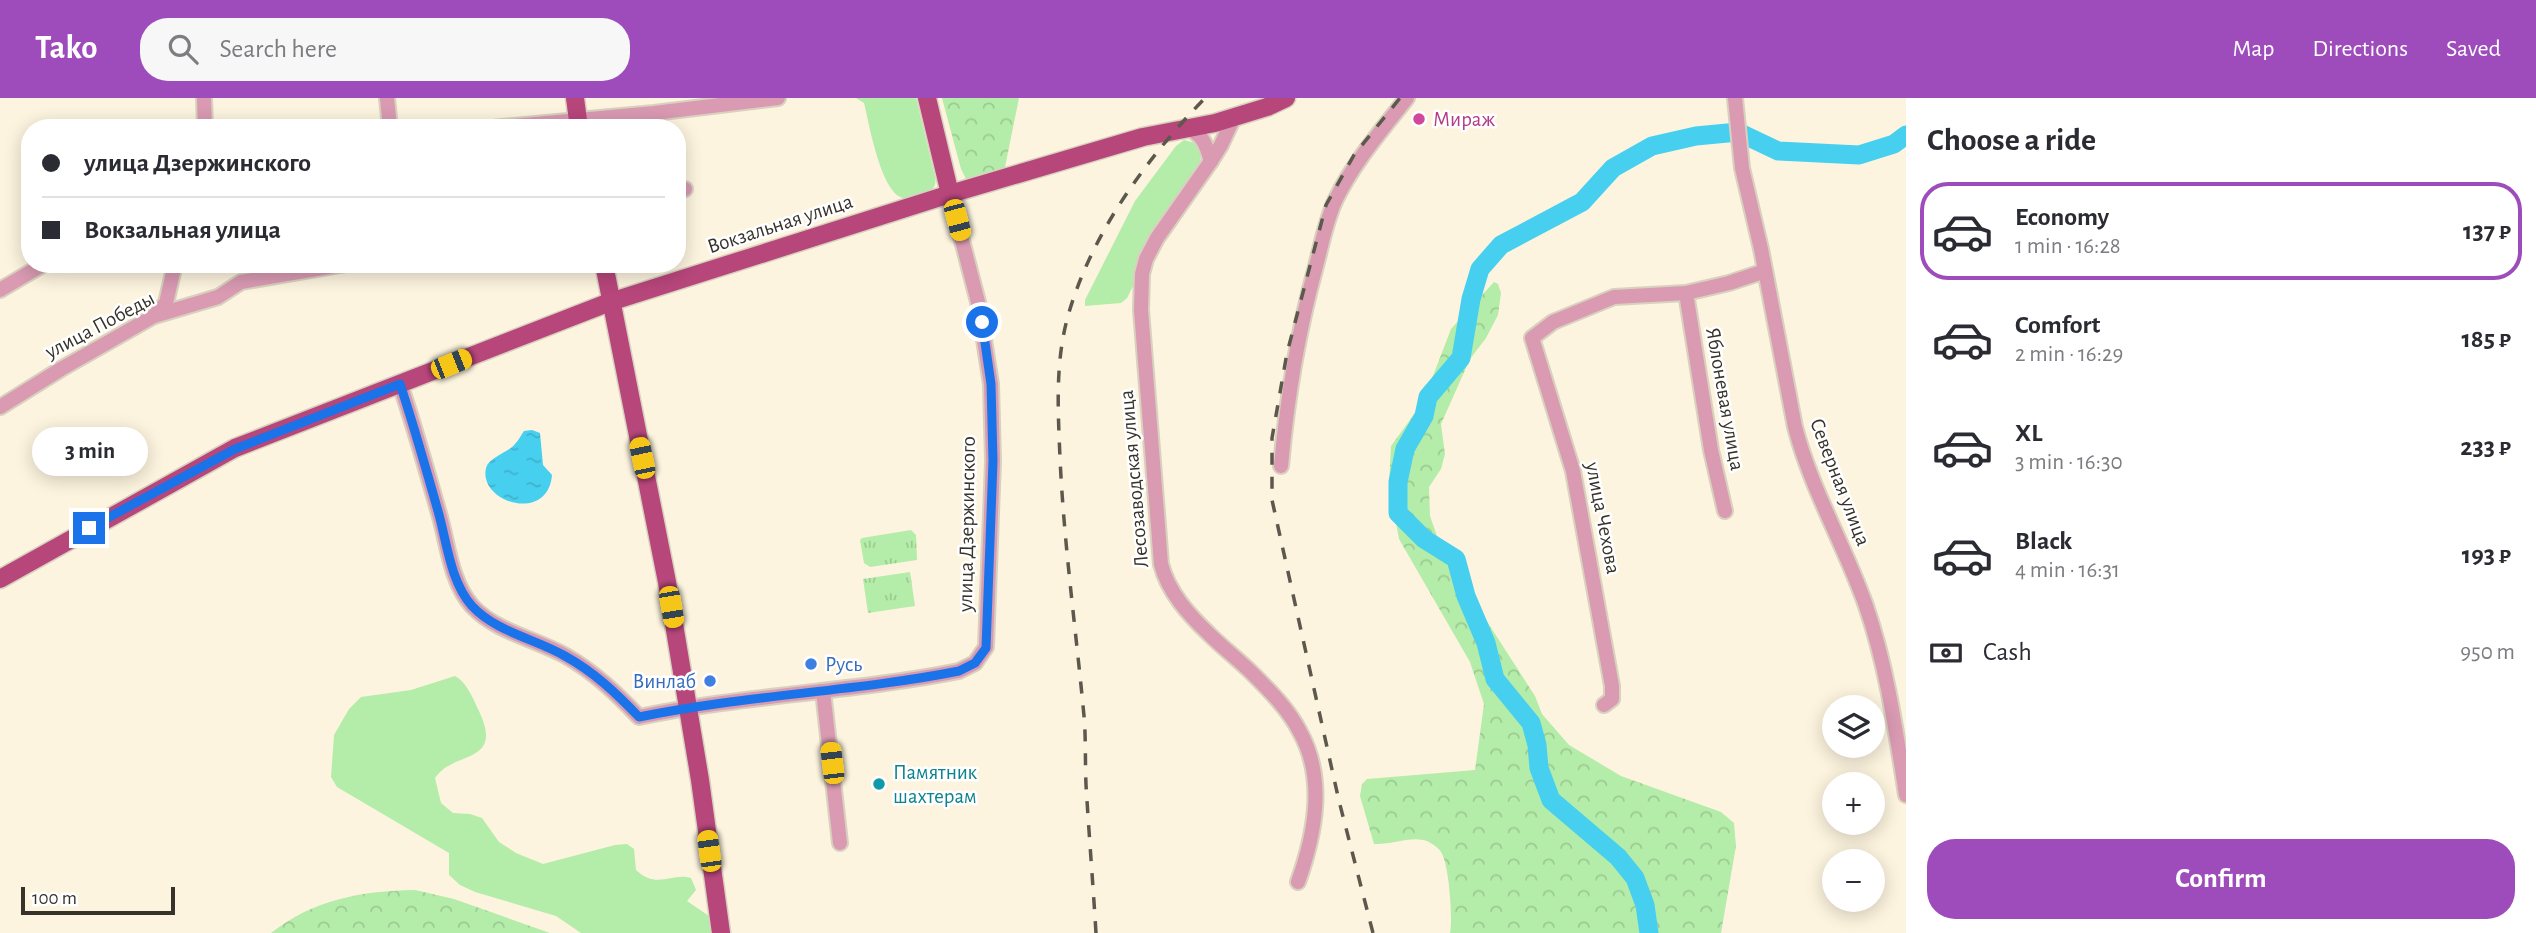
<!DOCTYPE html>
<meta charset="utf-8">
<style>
:root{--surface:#fff;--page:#f7f7f7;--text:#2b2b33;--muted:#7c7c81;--line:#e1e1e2;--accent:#9e4cbc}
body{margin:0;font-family:"Alegreya Sans",sans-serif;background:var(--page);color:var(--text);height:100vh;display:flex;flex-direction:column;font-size:26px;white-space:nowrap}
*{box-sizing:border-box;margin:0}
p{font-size:23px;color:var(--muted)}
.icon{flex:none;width:38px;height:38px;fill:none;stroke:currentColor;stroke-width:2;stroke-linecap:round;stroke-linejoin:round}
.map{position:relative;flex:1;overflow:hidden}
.details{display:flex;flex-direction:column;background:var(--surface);width:630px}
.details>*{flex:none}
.hud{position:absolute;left:21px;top:21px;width:665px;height:154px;border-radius:28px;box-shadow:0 4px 18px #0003;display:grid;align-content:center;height:154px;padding:0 21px;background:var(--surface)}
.tools{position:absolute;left:1822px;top:597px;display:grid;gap:14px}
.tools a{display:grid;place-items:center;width:63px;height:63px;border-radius:50%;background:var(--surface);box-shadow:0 4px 18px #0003;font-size:35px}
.scale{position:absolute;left:21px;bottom:18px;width:154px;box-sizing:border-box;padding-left:7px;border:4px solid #37332b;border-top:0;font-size:19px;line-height:24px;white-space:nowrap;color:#37332b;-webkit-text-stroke:5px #fff;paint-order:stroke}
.end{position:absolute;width:32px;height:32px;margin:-16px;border:9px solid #1a73e8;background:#fff;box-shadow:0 0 0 4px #fff}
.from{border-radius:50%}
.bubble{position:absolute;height:49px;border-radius:24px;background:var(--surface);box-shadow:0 4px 18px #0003;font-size:23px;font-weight:700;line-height:49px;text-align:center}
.car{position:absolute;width:21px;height:42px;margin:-21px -10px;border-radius:9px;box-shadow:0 0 5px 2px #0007;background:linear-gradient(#f5c518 24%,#345 0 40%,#f5c518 0 76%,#345 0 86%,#f5c518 0)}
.hud b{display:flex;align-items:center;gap:24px;height:66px;font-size:26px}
.hud b+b{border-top:2px solid var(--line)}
.hud i{width:18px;height:18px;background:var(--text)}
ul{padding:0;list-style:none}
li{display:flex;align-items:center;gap:21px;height:98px;margin:0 14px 10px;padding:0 7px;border:4px solid transparent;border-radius:28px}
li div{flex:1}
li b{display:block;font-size:26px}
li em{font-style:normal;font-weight:700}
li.selected{border-color:var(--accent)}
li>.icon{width:63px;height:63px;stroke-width:1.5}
h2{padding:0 21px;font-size:32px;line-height:84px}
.pay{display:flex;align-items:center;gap:18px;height:77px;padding:0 21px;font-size:26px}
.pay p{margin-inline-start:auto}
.action{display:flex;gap:14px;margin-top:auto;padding:14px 21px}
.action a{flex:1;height:80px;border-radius:28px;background:var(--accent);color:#fff;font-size:28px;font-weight:700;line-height:80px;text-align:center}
header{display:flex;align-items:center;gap:42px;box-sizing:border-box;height:98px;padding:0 35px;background:var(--accent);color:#fff}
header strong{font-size:33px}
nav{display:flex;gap:38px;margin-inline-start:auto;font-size:24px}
.search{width:490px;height:63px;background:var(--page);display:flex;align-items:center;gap:18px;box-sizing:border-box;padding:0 24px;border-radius:28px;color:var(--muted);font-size:26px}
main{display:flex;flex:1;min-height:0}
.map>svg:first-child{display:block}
.grass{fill:#b4eca9}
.forest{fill:url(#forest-crowns)}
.park{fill:url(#park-tufts)}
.water{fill:url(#water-ripples)}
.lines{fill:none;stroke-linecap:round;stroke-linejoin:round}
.river{stroke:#46cfef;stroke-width:19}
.minor-casing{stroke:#d9d1bf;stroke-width:18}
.major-casing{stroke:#d9d1bf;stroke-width:21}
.minor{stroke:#d99ab2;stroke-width:14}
.major{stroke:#b7467b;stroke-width:18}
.rail{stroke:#5d584d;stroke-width:3.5;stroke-dasharray:12 12;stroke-linecap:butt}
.route{stroke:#1a73e8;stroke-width:9}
.hotel-dot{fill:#d1479c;stroke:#fff;stroke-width:2.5}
.shop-dot{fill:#3f7fe0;stroke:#fff;stroke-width:2.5}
.culture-dot{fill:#0f9aa8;stroke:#fff;stroke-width:2.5}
.labels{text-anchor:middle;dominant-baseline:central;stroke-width:5;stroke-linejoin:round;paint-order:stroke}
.hotel-label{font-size:21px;fill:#b23c85;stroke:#fff;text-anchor:start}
.street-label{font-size:21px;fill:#37332b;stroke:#fff}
.shop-label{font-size:21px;fill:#366cbe;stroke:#fff;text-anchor:start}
.culture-label{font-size:21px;fill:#0d838f;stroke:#fff;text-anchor:start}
</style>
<header>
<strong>Tako</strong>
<div class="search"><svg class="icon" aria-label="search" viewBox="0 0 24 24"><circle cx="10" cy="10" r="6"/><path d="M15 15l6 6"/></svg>Search here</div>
<nav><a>Map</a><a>Directions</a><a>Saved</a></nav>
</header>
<main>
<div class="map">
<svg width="1906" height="835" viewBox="0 0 1906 835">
<defs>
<pattern id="forest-crowns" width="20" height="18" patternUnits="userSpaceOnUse" patternTransform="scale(1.75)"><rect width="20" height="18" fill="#b4eca9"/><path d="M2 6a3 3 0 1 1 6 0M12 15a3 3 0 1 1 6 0" fill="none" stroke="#9bcb92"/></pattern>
<pattern id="park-tufts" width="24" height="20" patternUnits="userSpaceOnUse" patternTransform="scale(1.75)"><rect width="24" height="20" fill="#b4eca9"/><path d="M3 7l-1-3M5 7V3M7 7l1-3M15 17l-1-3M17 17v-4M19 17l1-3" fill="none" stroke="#9bcb92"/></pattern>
<pattern id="water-ripples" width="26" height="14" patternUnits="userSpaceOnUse" patternTransform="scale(1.75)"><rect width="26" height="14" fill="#46cfef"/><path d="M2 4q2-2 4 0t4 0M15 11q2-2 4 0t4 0" fill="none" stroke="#3eb2cd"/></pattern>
</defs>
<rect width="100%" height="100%" fill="#fdf4df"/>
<g class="grass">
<path d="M856,0h60l19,79c2,9 -2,13 -10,16 -6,3 -15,6 -22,5 -22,-5 -34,-75 -39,-95z"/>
<path d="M1184,42l15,4 3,27 -44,66 -31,61 -6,5 -36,3v-6l50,-99 41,-55z"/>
<path d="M455,578c11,6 17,20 22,31 30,59 -23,42 -42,71l6,25 12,10 17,1 12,4 17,24 17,11 27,11 72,-19 12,-1 7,5 2,21c21,20 36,2 55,8l5,12 -9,11 22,15 2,17h-130l-25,-17 -81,-24 -15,-7 -11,-10v-22l-112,-66 -6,-10 3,-42 15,-26 12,-12 50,-7z"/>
</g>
<g class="forest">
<path d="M942,0h77l-15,74 -37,9 -6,-12z"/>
<path d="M1494,184l4,2 3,9 -3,22 -12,23 -16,21 -29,65 4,30 -4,15 -12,18 1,29 7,20 34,43 6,27 58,90 7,18 27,31 52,31 100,36 13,11 2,23 -15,87h-271c3,-14 -1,-70 -9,-81 -3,-5 -12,-11 -18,-12 -15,-3 -33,5 -49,4l-14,-48 2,-12 5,-5 108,-9 9,-66 -14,-42 -71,-123 -10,-55 2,-38 32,-44 28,-73z"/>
<path d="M415,792l39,9 96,34h-279c43,-34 91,-42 144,-43z"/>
</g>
<g class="park">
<path d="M911,432l5,5 1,25 -47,7 -6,-4 -4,-23 2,-2z"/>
<path d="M910,474l5,34 -47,7 -5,-34z"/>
</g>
<path class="water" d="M532,332l8,3 3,32 9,10c-4,49 -74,27 -66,-7 3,-11 22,-15 29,-24 4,-4 6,-9 9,-13z"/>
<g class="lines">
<path class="river" d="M1649,835l-4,-28 -10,-27 -17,-21 -67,-57 -12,-32 -2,-23 -6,-22 -36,-44 -9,-36 -20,-47 -10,-37 -32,-20 -26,-26v-31l7,-33 19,-33 4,-19 33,-39 10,-59 9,-30 21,-24 81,-43 31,-34 39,-22 44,-10 42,-4 40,19 81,4 35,-11 12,-9"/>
<defs>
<g id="minor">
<path d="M204,0l1,30"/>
<path d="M387,0l3,30"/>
<path d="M1735,0l7,70 19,81 34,178c16,62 50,119 71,179 21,61 30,126 40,189"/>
<path d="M492,30l162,-15 124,-15"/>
<path d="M1188,30c16,8 18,17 23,33l-54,77 -11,21 -4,15 -1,36 20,254c7,28 28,51 48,70 14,14 30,26 44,40 17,17 36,36 47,58 26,47 15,102 -2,150"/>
<path d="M1211,63l10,-16 13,-28"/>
<path d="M677,94l8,-3"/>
<path d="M0,192l44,-26"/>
<path d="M1686,195l25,157 14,61"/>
<path d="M154,218l12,-13 9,-39"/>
<path d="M400,286c15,44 27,88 40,133 8,29 11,65 32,89 24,26 64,33 94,50 28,16 50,37 73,61 106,-22 214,-25 320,-46l16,-8 11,-16 7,-186 -2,-77 -13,-82 -28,-108"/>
<path d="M0,309l61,-38 93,-53 64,-19 23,-15 105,-18"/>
<path d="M1281,368c6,-68 17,-134 35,-200 6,-23 10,-46 20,-67 18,-37 46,-69 71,-101"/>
<path d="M823,593l17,152"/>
<path d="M1604,607l8,-6v-13l-39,-215 -41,-133 21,-16 61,-25 72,-4 43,-10 36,-12"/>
</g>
<g id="major">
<path d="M575,0l4,30"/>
<path d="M927,0l23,96"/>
<path d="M604,166l63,318 33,198 21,153"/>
<path d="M0,481l235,-131 375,-146 340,-108 193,-57 72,-14 52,-16 19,-9"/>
</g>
</defs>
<use href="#minor" class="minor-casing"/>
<use href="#major" class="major-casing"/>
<use href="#minor" class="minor"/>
<use href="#major" class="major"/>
<g class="rail">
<path d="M1096,835c-3,-49 -7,-99 -10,-148 -1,-23 0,-46 -2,-69 -8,-86 -20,-171 -24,-258 -2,-48 -5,-96 8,-142 23,-82 78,-157 137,-218"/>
<path d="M1373,835l-34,-132 -67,-301v-62l15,-85 39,-148 28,-50 46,-57"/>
</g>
</g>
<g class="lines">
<path class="route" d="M89,430l146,-79 165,-65c14,42 26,85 38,127 9,31 12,70 34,95 24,26 64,33 93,50 29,16 51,37 74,61 106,-22 214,-25 320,-46l16,-8 11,-15 7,-187 -2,-77 -9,-62"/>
</g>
<circle class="hotel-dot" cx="1419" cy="21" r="7"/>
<g class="shop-dot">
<circle cx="811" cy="566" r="7"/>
<circle cx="710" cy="583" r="7"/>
</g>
<circle class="culture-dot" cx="879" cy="686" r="7"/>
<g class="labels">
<g class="hotel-label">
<text x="1433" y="21">Мираж</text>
</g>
<g class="street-label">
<text transform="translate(780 126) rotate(-18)">Вокзальная улица</text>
<text transform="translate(100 227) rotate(-28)">улица Победы</text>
<text transform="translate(1725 301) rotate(80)">Яблоневая улица</text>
<text transform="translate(1134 381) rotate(-95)">Лесозаводская улица</text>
<text transform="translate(1840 384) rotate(69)">Северная улица</text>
<text transform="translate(1603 420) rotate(79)">улица Чехова</text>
<text transform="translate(967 426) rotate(-89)">улица Дзержинского</text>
</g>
<g class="shop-label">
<text x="825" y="566">Русь</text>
<text x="696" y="583" text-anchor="end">Винлаб</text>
</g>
<g class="culture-label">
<text x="893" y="674">Памятник<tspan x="893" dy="24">шахтерам</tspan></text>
</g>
</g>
</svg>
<div class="tools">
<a><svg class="icon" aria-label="layers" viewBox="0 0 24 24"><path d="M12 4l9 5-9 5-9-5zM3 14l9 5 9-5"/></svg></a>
<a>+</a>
<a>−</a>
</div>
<div class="scale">100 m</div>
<i class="end from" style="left:982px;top:224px"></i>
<i class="end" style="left:89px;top:430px"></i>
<div class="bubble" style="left:32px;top:329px;width:116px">3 min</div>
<i class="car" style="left:957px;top:122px;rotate:165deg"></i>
<i class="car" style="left:451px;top:266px;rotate:68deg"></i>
<i class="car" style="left:642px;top:360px;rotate:348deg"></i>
<i class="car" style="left:671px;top:509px;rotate:170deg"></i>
<i class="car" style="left:832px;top:665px;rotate:353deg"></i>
<i class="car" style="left:709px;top:753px;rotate:352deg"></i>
<div class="hud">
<b><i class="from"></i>улица Дзержинского</b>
<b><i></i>Вокзальная улица</b>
</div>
</div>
<section class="details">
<h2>Choose a ride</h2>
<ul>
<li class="selected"><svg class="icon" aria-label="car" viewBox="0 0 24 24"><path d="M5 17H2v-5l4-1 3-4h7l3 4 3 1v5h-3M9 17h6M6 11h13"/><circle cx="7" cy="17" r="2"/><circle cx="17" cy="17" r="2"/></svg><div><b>Economy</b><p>1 min · 16:28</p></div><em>137 ₽</em></li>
<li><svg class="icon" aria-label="car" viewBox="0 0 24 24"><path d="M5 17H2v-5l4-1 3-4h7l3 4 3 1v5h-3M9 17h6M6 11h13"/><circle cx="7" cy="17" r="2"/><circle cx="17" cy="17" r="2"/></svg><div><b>Comfort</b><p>2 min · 16:29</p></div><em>185 ₽</em></li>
<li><svg class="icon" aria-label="car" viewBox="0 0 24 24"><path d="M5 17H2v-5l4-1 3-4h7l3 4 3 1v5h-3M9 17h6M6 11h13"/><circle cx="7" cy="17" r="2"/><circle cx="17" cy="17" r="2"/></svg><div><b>XL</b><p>3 min · 16:30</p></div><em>233 ₽</em></li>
<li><svg class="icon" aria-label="car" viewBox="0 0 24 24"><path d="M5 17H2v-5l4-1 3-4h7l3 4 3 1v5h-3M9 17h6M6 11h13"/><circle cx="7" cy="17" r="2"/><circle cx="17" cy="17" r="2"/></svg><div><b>Black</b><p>4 min · 16:31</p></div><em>193 ₽</em></li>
</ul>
<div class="pay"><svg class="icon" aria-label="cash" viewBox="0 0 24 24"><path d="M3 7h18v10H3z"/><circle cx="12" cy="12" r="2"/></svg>Cash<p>950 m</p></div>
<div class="action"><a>Confirm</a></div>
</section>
</main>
